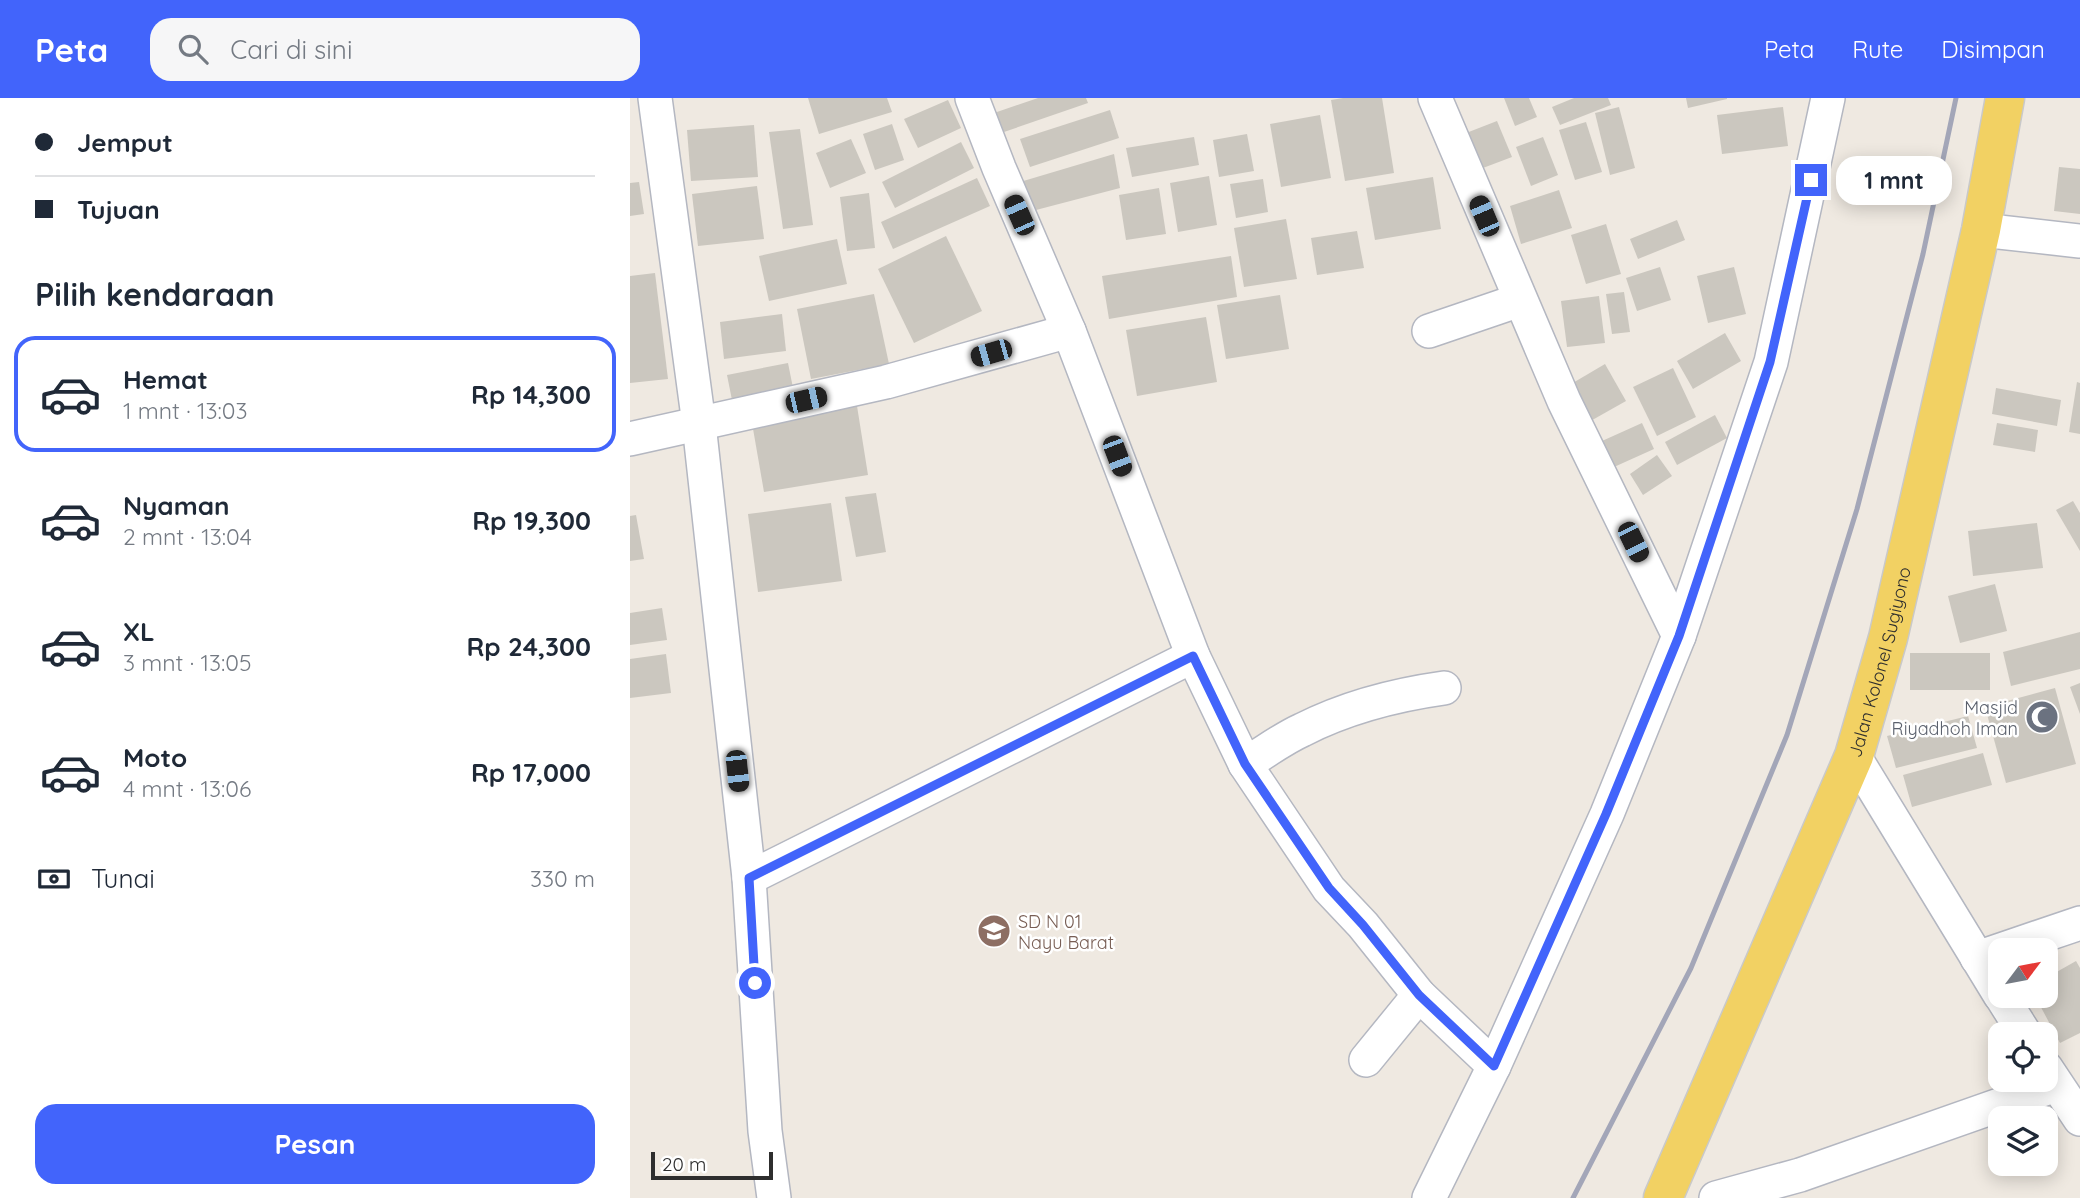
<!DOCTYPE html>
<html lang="id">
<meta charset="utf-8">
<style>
:root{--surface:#fff;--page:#f6f6f7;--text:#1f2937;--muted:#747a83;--line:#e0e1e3;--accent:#4264fb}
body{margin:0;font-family:Quicksand,sans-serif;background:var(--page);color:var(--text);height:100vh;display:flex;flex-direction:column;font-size:26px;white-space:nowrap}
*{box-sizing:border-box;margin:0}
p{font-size:23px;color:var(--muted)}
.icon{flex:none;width:38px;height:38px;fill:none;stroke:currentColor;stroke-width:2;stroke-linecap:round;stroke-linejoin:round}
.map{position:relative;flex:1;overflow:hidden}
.details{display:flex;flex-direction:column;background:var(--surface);width:630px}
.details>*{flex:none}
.banner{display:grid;align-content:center;height:154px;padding:0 35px;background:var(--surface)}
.needle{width:46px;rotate:58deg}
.controls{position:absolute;left:1358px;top:840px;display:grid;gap:14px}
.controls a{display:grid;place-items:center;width:70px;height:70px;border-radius:14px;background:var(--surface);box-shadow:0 4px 18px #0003;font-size:35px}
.scale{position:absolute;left:21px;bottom:18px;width:122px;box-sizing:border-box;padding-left:7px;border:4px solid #2e2e2e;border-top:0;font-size:19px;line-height:24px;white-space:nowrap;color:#2e2e2e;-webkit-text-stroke:5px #fff;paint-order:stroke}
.end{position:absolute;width:32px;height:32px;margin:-16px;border:9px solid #4264fb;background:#fff;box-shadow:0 0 0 4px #fff}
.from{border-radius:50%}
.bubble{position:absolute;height:49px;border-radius:21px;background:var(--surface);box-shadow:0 4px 18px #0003;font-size:23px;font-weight:700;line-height:49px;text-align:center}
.car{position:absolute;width:21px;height:42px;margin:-21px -10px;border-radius:9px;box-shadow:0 0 5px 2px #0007;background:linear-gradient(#222 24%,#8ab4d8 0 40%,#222 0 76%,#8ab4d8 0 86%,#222 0)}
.banner b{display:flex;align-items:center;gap:24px;height:66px;font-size:26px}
.banner b+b{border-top:2px solid var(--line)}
.banner i{width:18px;height:18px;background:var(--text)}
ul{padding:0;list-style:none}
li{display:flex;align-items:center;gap:21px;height:116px;margin:0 14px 10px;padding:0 21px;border:4px solid transparent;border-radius:21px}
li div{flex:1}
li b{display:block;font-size:26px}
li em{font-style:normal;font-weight:700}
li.selected{border-color:var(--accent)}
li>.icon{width:63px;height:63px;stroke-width:1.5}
h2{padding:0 35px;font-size:32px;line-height:84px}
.pay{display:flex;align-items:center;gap:18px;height:77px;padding:0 35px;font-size:26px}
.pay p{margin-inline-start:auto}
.button{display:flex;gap:14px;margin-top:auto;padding:14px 35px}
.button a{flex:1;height:80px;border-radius:21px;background:var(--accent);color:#fff;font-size:28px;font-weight:700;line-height:80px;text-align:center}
header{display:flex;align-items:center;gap:42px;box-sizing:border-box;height:98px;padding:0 35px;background:var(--accent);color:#fff}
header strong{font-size:33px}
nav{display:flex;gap:38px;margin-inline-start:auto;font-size:24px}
.search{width:490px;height:63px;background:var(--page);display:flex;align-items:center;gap:18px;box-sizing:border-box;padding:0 24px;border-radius:21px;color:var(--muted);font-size:26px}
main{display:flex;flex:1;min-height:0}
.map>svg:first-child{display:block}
.building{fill:#cbc7bf}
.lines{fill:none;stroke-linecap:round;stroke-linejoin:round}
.street-casing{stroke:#b4b7c1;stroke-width:36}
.primary-casing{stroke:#c9c9c9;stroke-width:41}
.street{stroke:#fff;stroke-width:33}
.primary{stroke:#f2d163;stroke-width:38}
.rail{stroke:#a3a6b8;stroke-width:5}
.route{stroke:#4264fb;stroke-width:9}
.labels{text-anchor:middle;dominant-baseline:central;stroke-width:5;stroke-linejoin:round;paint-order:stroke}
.street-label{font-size:18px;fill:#2e2e2e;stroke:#fff}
.worship-label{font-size:18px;fill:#5b616d;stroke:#fff;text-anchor:end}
.education-label{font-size:18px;fill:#785e54;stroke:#fff;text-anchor:start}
</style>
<header>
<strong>Peta</strong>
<div class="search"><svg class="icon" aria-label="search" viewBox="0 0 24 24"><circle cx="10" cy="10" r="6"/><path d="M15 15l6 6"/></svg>Cari di sini</div>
<nav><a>Peta</a><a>Rute</a><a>Disimpan</a></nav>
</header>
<main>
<section class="details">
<div class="banner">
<b><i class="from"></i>Jemput</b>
<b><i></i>Tujuan</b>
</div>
<h2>Pilih kendaraan</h2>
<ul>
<li class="selected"><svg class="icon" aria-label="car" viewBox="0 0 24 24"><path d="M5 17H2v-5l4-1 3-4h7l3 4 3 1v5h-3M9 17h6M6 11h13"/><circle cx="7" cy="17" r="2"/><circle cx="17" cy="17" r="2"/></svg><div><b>Hemat</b><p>1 mnt · 13:03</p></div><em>Rp 14,300</em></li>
<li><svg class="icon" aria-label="car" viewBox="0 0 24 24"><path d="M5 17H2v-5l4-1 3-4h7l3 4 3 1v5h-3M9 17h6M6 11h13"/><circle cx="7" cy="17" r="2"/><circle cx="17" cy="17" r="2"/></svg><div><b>Nyaman</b><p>2 mnt · 13:04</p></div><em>Rp 19,300</em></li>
<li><svg class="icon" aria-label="car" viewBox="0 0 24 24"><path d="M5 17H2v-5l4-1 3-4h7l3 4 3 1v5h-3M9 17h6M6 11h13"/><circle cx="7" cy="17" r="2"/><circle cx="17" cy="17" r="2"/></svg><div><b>XL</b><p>3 mnt · 13:05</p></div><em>Rp 24,300</em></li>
<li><svg class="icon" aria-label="car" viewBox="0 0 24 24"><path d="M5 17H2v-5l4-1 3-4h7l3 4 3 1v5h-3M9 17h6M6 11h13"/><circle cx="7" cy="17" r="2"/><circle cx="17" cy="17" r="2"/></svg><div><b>Moto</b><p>4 mnt · 13:06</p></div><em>Rp 17,000</em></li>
</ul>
<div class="pay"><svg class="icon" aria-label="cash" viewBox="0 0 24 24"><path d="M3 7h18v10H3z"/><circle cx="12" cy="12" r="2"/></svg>Tunai<p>330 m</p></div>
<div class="button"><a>Pesan</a></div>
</section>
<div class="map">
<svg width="1450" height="1100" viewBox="0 0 1450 1100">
<rect width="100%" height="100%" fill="#efe9e1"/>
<g class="building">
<path d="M178,0h79l5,14 -73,22z"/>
<path d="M408,0h48l2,5 -87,30 -7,-20z"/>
<path d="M713,0h39l12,75 -49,8 -14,-81z"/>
<path d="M874,0h25l8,19 -22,9z"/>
<path d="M944,0h34l3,7 -51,20 -8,-18z"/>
<path d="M1056,0h41v1l-39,9z"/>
<path d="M318,2l13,28 -43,20 -14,-29z"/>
<path d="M989,9l16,61 -25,7 -15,-62z"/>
<path d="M1153,9l5,39 -66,8 -5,-39z"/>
<path d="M480,12l9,28 -89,29 -10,-28z"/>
<path d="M690,17l11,63 -50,9 -11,-63z"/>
<path d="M867,23l15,36 -37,14 -14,-36z"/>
<path d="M956,24l16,50 -27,8 -16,-50z"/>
<path d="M262,26l12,36 -29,10 -12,-36z"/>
<path d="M124,27l4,52 -67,4 -4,-51z"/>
<path d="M170,31l13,96 -30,4 -14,-97z"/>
<path d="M617,36l7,37 -35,6 -6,-37z"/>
<path d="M564,39l5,28 -67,12 -6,-29z"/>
<path d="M913,39l15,38 -27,11 -15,-39z"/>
<path d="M221,41l15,34 -36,15 -14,-35z"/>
<path d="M331,44l13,26 -79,40 -13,-26z"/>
<path d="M484,56l6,34 -84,22 -16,-28z"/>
<path d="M1429,69l21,2v45l-26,-3z"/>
<path d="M579,78l8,49 -39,7 -8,-49z"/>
<path d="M803,79l8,52 -66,11 -9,-52z"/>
<path d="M347,80l13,28 -97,43 -12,-27z"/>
<path d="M633,81l5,33 -32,6 -6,-34z"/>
<path d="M9,84l5,32 -14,2v-33z"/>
<path d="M127,88l7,53 -66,7 -6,-52z"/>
<path d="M529,90l7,46 -40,6 -7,-45z"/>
<path d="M929,92l13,38 -51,16 -11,-38z"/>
<path d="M239,95l6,55 -28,3 -7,-54z"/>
<path d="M656,121l11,60 -53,8 -10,-59z"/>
<path d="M1047,122l8,20 -47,19 -8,-20z"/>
<path d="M976,126l15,50 -35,10 -15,-49z"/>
<path d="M727,133l7,37 -47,7 -6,-37z"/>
<path d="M316,138l36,75 -68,32 -36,-74z"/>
<path d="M207,141l10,45 -78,17 -10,-45z"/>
<path d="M601,158l6,41 -128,22 -7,-43z"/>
<path d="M1030,169l11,33 -34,11 -11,-33z"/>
<path d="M1104,169l12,47 -38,9 -11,-47z"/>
<path d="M25,175l13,106 -38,4v-107z"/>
<path d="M994,194l6,40 -18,2 -6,-40z"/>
<path d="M244,196l15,70 -78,15 -14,-70z"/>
<path d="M650,197l9,54 -63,10 -9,-54z"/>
<path d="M969,198l6,47 -38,4 -6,-46z"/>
<path d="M152,216l4,37 -62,8 -4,-37z"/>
<path d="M576,219l11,65 -80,14 -11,-66z"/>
<path d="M1095,235l16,28 -48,28 -16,-28z"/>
<path d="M158,265l5,25 -61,12 -5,-25z"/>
<path d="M975,266l21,37 -39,22 -21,-36z"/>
<path d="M1043,270l23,49 -39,19 -24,-49z"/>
<path d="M1447,284l3,1v51l-11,-2z"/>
<path d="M1366,290l65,12 -4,26 -65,-12z"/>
<path d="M227,308l11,69 -104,17 -12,-69z"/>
<path d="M1085,317l12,23 -50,27 -12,-23z"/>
<path d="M1012,325l12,26 -40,18 -12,-26z"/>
<path d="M1367,325l41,7 -3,22 -42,-7z"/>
<path d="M1027,357l15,21 -29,19 -13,-21z"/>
<path d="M246,395l10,59 -30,5 -11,-60z"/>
<path d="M1443,403l7,12v38l-24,-41z"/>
<path d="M201,405l11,78 -84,11 -10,-78z"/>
<path d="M6,417l8,44 -14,2v-45z"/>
<path d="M1407,425l6,45 -70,8 -5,-45z"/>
<path d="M1365,486l12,47 -47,12 -12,-47z"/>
<path d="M32,510l5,32 -37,5v-32z"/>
<path d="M1450,534v37l-69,17 -8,-34z"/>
<rect x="1280" y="555" width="80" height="37"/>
<path d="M36,556l5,39 -41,5v-39z"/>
<path d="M1450,585v31l-10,-27z"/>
<path d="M1425,590l21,76 -70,19 -21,-76z"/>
<path d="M1338,618l9,32 -81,20 -9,-32z"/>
<path d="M1353,655l9,32 -80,22 -9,-32z"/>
<path d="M1446,863l4,7v65l-20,10 -25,-47h11v-18z"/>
</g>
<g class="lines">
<defs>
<g id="street">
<path d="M25,0l44,326 50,454 16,253 9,67"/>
<path d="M342,0l27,70 70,163 124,325 52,108 84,125 34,36 56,70 75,71"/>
<path d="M805,0l129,303 115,235"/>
<path d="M1351,132l99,11"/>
<path d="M799,233l91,-31"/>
<path d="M0,341l256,-57 183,-51"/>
<path d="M1224,658l146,239"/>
<path d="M615,666c19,-11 37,-25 57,-34 45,-23 92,-35 142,-42"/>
<path d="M119,780l444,-222"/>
<path d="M1347,860l103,-35"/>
<path d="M1371,898l24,38"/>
<path d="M736,962l53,-65"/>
<path d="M1416,970l34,51"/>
<path d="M799,1100l65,-132 113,-252 72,-178 92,-274 57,-264"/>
<path d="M1086,1100l84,-23 256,-90"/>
</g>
<g id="primary">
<path id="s1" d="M1033,1100l191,-442 34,-118 93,-408 24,-132"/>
</g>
</defs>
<use href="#street" class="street-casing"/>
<use href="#primary" class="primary-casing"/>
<use href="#street" class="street"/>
<use href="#primary" class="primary"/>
<path class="rail" d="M943,1100l118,-230 96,-233 70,-226 66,-255 33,-156"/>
</g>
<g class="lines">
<path class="route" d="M125,885l-6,-105 444,-222 52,108 84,124 34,37 56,70 75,71 112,-252 73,-178 91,-274 41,-182"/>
</g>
<defs>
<symbol id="mosque-disc" viewBox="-11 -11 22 22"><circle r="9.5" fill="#6b7280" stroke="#fff"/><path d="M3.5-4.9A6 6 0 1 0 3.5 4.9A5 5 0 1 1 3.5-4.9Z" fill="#fff"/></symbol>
<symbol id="school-disc" viewBox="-11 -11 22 22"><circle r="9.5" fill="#8d6e63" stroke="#fff"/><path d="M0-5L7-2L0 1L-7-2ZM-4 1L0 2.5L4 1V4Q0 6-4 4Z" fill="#fff"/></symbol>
</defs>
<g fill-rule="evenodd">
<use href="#mosque-disc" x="1393" y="600" width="38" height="38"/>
<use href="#school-disc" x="345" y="814" width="38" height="38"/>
</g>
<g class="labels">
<g class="street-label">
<text stroke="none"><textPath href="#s1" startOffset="579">Jalan Kolonel Sugiyono</textPath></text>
</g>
<g class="worship-label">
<text x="1388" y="609">Masjid<tspan x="1388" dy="21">Riyadhoh Iman</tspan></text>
</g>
<g class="education-label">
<text x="388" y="823">SD N 01<tspan x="388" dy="21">Nayu Barat</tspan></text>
</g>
</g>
</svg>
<div class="controls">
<a><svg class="needle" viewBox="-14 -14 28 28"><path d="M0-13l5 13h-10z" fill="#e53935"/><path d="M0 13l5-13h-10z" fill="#747a83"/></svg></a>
<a><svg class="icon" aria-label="locate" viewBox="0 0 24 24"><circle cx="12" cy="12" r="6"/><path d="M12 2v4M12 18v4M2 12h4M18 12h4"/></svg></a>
<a><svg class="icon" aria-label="layers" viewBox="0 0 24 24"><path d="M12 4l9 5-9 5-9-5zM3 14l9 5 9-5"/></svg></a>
</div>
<div class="scale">20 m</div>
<i class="end from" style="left:125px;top:885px"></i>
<i class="end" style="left:1181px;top:82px"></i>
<div class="bubble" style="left:1206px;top:58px;width:116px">1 mnt</div>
<i class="car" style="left:389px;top:117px;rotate:336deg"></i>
<i class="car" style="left:854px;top:118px;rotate:337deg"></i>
<i class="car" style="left:361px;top:255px;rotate:254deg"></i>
<i class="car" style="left:176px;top:302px;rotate:77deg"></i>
<i class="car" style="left:487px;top:358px;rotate:159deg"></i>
<i class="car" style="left:1003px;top:444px;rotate:154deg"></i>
<i class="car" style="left:107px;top:673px;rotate:174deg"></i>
</div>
</main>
